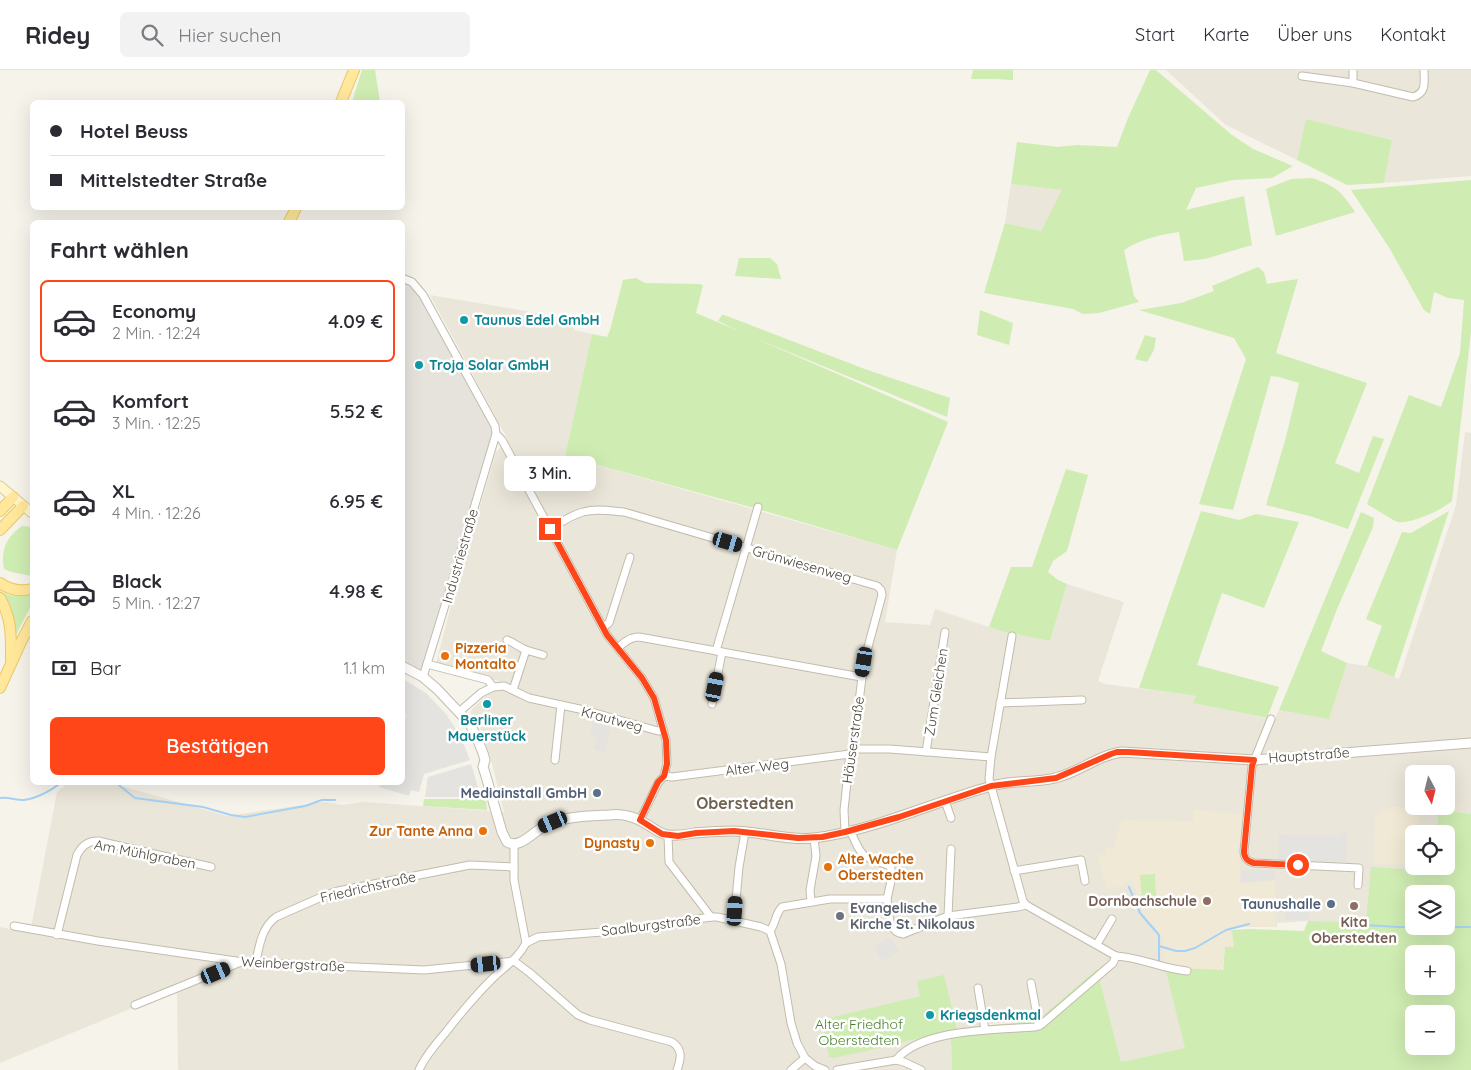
<!DOCTYPE html>
<html lang="de">
<meta charset="utf-8">
<style>
:root{--surface:#fff;--page:#f2f2f3;--text:#2b2b33;--muted:#7c7c81;--line:#e1e1e2;--accent:#ff4619}
body{margin:0;font-family:Quicksand,sans-serif;background:var(--page);color:var(--text);height:100vh;display:flex;flex-direction:column;font-size:19px;white-space:nowrap}
*{box-sizing:border-box;margin:0}
p{font-size:16px;color:var(--muted)}
.icon{flex:none;width:28px;height:28px;fill:none;stroke:currentColor;stroke-width:2;stroke-linecap:round;stroke-linejoin:round}
.map{position:relative;flex:1;overflow:hidden}
.panel{position:absolute;left:30px;top:150px;width:375px;height:565px;display:flex;flex-direction:column;background:var(--surface);border-radius:8px;box-shadow:0 5px 20px #0002}
.panel>*{flex:none}
.top-card{position:absolute;left:30px;top:30px;width:375px;height:110px;border-radius:8px;box-shadow:0 5px 20px #0002;display:grid;align-content:center;height:110px;padding:0 20px;background:var(--surface)}
.needle{width:32px;rotate:173deg}
.tools{position:absolute;left:1405px;top:695px;display:grid;gap:10px}
.tools a{display:grid;place-items:center;width:50px;height:50px;border-radius:8px;background:var(--surface);box-shadow:0 5px 20px #0002;font-size:25px}
.end{position:absolute;width:22px;height:22px;margin:-11px;border:6px solid #ff4619;background:#fff;box-shadow:0 0 0 2px #fff}
.from{border-radius:50%}
.bubble{position:absolute;height:35px;border-radius:8px;background:var(--surface);box-shadow:0 5px 20px #0002;font-size:16px;font-weight:600;line-height:35px;text-align:center}
.car{position:absolute;width:15px;height:30px;margin:-15px -8px;border-radius:6px;box-shadow:0 0 4px 1px #0007;background:linear-gradient(#222 24%,#8ab4d8 0 40%,#222 0 76%,#8ab4d8 0 86%,#222 0)}
.top-card b{display:flex;align-items:center;gap:18px;height:48px;font-size:19px}
.top-card b+b{border-top:1px solid var(--line)}
.top-card i{width:12px;height:12px;background:var(--text)}
ul{padding:0;list-style:none}
li{display:flex;align-items:center;gap:15px;height:82px;margin:0 10px 8px;padding:0 10px;border:2px solid transparent;border-radius:8px}
li div{flex:1}
li b{display:block;font-size:19px}
li em{font-style:normal;font-weight:600}
li.selected{border-color:var(--accent)}
li>.icon{width:45px;height:45px;stroke-width:1.5}
h2{padding:0 20px;font-size:22px;line-height:60px}
.pay{display:flex;align-items:center;gap:12px;height:55px;padding:0 20px;font-size:19px}
.pay p{margin-inline-start:auto}
.button{display:flex;gap:10px;margin-top:auto;padding:10px 20px}
.button a{flex:1;height:58px;border-radius:8px;background:var(--accent);color:#fff;font-size:20px;font-weight:600;line-height:58px;text-align:center}
header{display:flex;align-items:center;gap:30px;box-sizing:border-box;height:70px;padding:0 25px;background:var(--surface);border-bottom:1px solid var(--line)}
header strong{font-size:24px}
nav{display:flex;gap:28px;margin-inline-start:auto;font-size:18px}
.search{width:350px;height:45px;background:var(--page);display:flex;align-items:center;gap:12px;box-sizing:border-box;padding:0 18px;border-radius:8px;color:var(--muted);font-size:19px}
.map>svg:first-child{display:block}
.residential{fill:#eae6d9;fill-rule:evenodd}
.industrial{fill:#e6e2dc}
.education{fill:#f0e9d5}
.green{fill:#cfecb2;fill-rule:evenodd}
.parking{fill:#e5e3df}
.lines{fill:none;stroke-linecap:round;stroke-linejoin:round}
.stream{stroke:#a6d1f5;stroke-width:2}
.minor-casing{stroke:#c3bcad;stroke-width:9}
.tertiary-casing{stroke:#c3bcad;stroke-width:11}
.secondary-casing{stroke:#d8ca99;stroke-width:11}
.primary-casing{stroke:#ebc965;stroke-width:12}
.minor{stroke:#fff;stroke-width:7}
.tertiary{stroke:#fff;stroke-width:9}
.secondary{stroke:#fff5cc;stroke-width:9}
.primary{stroke:#ffe79b;stroke-width:10}
.route{stroke:#ff4619;stroke-width:6}
.culture-dot{fill:#0f9aa8;stroke:#fff;stroke-width:2}
.food-dot{fill:#e8710a;stroke:#fff;stroke-width:2}
.service-dot{fill:#5c6f8a;stroke:#fff;stroke-width:2}
.education-dot{fill:#8d6e63;stroke:#fff;stroke-width:2}
.worship-dot{fill:#6b7280;stroke:#fff;stroke-width:2}
.labels{text-anchor:middle;dominant-baseline:central;stroke-width:5;stroke-linejoin:round;paint-order:stroke}
.culture-label{font-size:14px;font-weight:bold;fill:#0d838f;stroke:#fff;text-anchor:start}
.street-label{font-size:14px;fill:#4b4538;stroke:#fff}
.food-label{font-size:14px;font-weight:bold;fill:#c56008;stroke:#fff;text-anchor:start}
.service-label{font-size:14px;font-weight:bold;fill:#4e5e75;stroke:#fff;text-anchor:end}
.education-label{font-size:14px;font-weight:bold;fill:#785e54;stroke:#fff;text-anchor:end}
.worship-label{font-size:14px;font-weight:bold;fill:#5b616d;stroke:#fff;text-anchor:start}
.park-label{font-size:14px;fill:#458227;stroke:#fff}
.quarter-label{font-size:16px;font-weight:bold;fill:#6f634f;stroke:#fff}
</style>
<header>
<strong>Ridey</strong>
<div class="search"><svg class="icon" aria-label="search" viewBox="0 0 24 24"><circle cx="10" cy="10" r="6"/><path d="M15 15l6 6"/></svg>Hier suchen</div>
<nav><a>Start</a><a>Karte</a><a>Über uns</a><a>Kontakt</a></nav>
</header>
<div class="map">
<svg width="1471" height="1000" viewBox="0 0 1471 1000">
<rect width="100%" height="100%" fill="#f6f3eb"/>
<g class="residential">
<path d="M1166,0h305v106l-87,7 8,-43 -86,-21 -9,41 -71,-35z"/>
<path d="M1011,114l52,6 -22,41 -36,-8z"/>
<path d="M430,225l96,16 50,11 -2,8 18,4 -27,122 332,94 -12,72 45,3 5,-16 69,23 46,9 17,-57 57,18 -26,79 7,3 91,12 -2,7 80,17 5,-10 50,9 18,-56 20,3 32,13 57,-174 9,-73 6,1v381l-33,-5 -1,25h-23v32h21v5l-69,51 -58,-1 -31,2v4h-35l-10,2 2,18h-9l-3,23 -46,-2 10,80 -65,14 -24,-93 -56,48 -8,4 -45,3 -28,13 -9,2 1,31h-774l-1,-78 -40,14 -137,57v-136l30,6 27,-141 11,-9h43l116,33 97,-14 19,3 21,-3 140,10 -14,-56 -11,-31 -8,-10v-3l2,-4 28,-26 -65,-19 19,-72 41,-139 12,-12zM1414,704h32v32h-32zM920,926l37,34 -128,27 -7,-37z"/>
</g>
<path class="industrial" d="M402,205l10,7 84,148 -73,247 -20,-11z"/>
<g class="education">
<path d="M1393,736l26,4 -1,24h-4v31l-40,-1 1,-48z"/>
<path d="M1193,740l50,4 -4,39 2,29 34,-2 1,47h-47l1,4h1l3,16 -10,-1 -2,24 -46,-2 -12,-5 -2,-25 -19,-24 -10,-32h-6l-4,4 -16,3 -10,-34h8l1,-8 7,1 9,-28 71,1z"/>
</g>
<g class="green">
<path d="M362,0h13l5,32h-28z"/>
<path d="M973,0h40v10l-18,-1h-24z"/>
<path d="M1150,0h6l76,65 21,14 40,17 -21,12 -39,2 -37,8 -10,22 58,-14 8,49 -47,14 -21,2 -5,-29c-20,3 -38,7 -55,18l10,46 5,6 -40,11 -16,1 -10,-5 -89,-16 21,-70 36,8 21,-41 -51,-6 6,-42 41,5 19,-2 40,2 11,-29z"/>
<path d="M1306,49l86,21 -8,43 -37,2 -50,-25z"/>
<path d="M1312,108c25,9 28,12 43,34l-79,24 -10,-47 25,-10z"/>
<path d="M1471,110v152l-19,169c-10,9 -41,23 -54,21 -4,-1 -26,-15 -31,-18l42,-109 32,12 19,-54 4,-53 -16,-2 -14,-6 -4,22 -6,-4 -34,-61 -39,-59z"/>
<path d="M739,188h31l7,6 4,15 -46,-3z"/>
<path d="M1258,197l6,5 3,12 31,-5 -22,74 91,30 -32,80 24,10 14,-37 11,3 -36,90 -35,-12 -47,-12 20,-68 13,-54 -20,-6 -8,-1 -38,134 -34,-6 47,-145 -12,-21 -95,-28 42,-7 33,-12 -2,-5z"/>
<path d="M636,208l9,5 54,1 4,1 -7,28 45,19 -23,-11 4,-6h2l138,53 88,30 -3,19 -195,-80 196,85 -51,128 -143,-42 -189,-52 27,-122 15,3 3,-7 13,-50z"/>
<path d="M980,240l33,13 -4,22 -32,-10z"/>
<path d="M1145,265l11,3 -2,12 -7,12 -12,-3z"/>
<path d="M1066,399l22,6 -21,76 -14,10 -5,11 10,8 9,4 -17,57 -46,-9 -15,-5 22,-60h21z"/>
<path d="M1201,441l38,9 17,-6 43,8 -35,86 -42,-15 -25,72 82,22 -12,31 -74,-15 3,-7 -57,-8z"/>
<path d="M1449,441l-55,166 -27,-11 15,-40 -16,-7 36,-87 9,1z"/>
<path d="M1361,442l13,6 -1,9 -36,82 -16,42 26,12 -18,56 -50,-9z"/>
<path d="M22,456l10,1v49l-21,-4 -7,-3c-4,-18 3,-33 18,-43z"/>
<path d="M0,521c10,6 22,6 32,2v11l-21,40 -11,-47z"/>
<path d="M424,729h62l1,11 -64,-4z"/>
<path d="M1438,739l33,5v256h-519l-1,-31 9,-2 -1,-9 74,-7 8,-4 56,-48 24,93 64,-14 -21,-85 12,5 47,2 2,-23h9l-2,-17 17,-1 55,2 4,-10 58,1 5,-55 64,4v-5h11v-32h-9zM1414,824h32v32h-32zM1414,884h32v32h-32zM1414,944h32v32h-32z"/>
<path d="M1155,804l1,25 -14,1 -2,-25z"/>
<path d="M944,905l13,55c-42,8 -82,20 -124,28l-4,-1 -8,-37 99,-24 -3,-15z"/>
</g>
<g class="parking">
<path d="M403,609l23,14 20,21 14,21 10,25 -46,14 -5,18 -8,-2 -2,6 -30,-9 2,-4 21,-1 1,-54 3,-13 -3,-1 2,-14 -2,-1z"/>
<path d="M594,646l18,4 -7,32 -11,-2 3,-13 -7,-2z"/>
<path d="M471,694l10,33h-56l3,-20z"/>
<path d="M1342,763h5l-1,29 -68,-2 1,-25 62,1z"/>
<path d="M1253,799l22,1v10l-34,3 -1,-12z"/>
<path d="M1281,828l18,1v5h11l-1,16h-23v-11l-5,-1z"/>
<path d="M890,867l9,14 -17,10 -8,-14z"/>
</g>
<g class="lines">
<g class="stream">
<path d="M115,712l20,16 68,9 28,8 14,2 60,-11 17,-6h13"/>
<path d="M0,728c8,-1 16,2 24,2 11,-1 29,-10 37,-18"/>
<path d="M1129,817l11,26 19,22v26"/>
<path d="M1365,855l33,2h73"/>
<path d="M1159,876l17,5h9l10,-3 31,-18 23,-6"/>
</g>
<defs>
<g id="minor">
<path d="M1353,0v13l60,14c14,-4 11,-15 11,-27"/>
<path d="M1302,6l51,7"/>
<path d="M402,208l10,4 11,13 72,131 1,8 6,6 105,195 35,43 12,20 12,42 1,24 -3,12 -6,7 -18,37"/>
<path d="M550,459c10,-6 21,-14 33,-17 13,-4 28,-1 41,0l253,74 4,4 1,5 -18,67 -11,87 -3,5 -6,56 1,22"/>
<path d="M603,557l6,-4 21,-66"/>
<path d="M507,570c8,3 11,7 19,10"/>
<path d="M618,578c6,-6 12,-11 21,-11l222,40"/>
<path d="M716,581l42,-144"/>
<path d="M427,594l61,16 5,7 11,-1 25,12 55,12 74,21 5,-1"/>
<path d="M423,607l27,-88 46,-155"/>
<path d="M513,620l13,-40 17,5"/>
<path d="M1000,633l82,-3"/>
<path d="M712,634l10,-52"/>
<path d="M459,642l22,-19 12,-6"/>
<path d="M1271,649l-19,47 -8,85c0,7 3,10 10,12l105,5 -1,17"/>
<path d="M853,679h37l101,8"/>
<path d="M926,682l19,-120"/>
<path d="M555,690l6,-55"/>
<path d="M664,706l8,1 178,-23"/>
<path d="M945,731l6,17"/>
<path d="M850,760c12,27 10,26 38,35l3,3v13l-4,18"/>
<path d="M668,765l1,27 42,55"/>
<path d="M1014,801l67,-11 4,21"/>
<path d="M811,832l-1,-12 6,-34 -2,-18"/>
<path d="M1026,835l90,51"/>
<path d="M948,846l3,-67"/>
<path d="M734,851l5,-54 6,-35"/>
<path d="M14,856l84,15 145,21 181,8 90,-9"/>
<path d="M770,861c6,-8 5,-17 12,-24l48,-8h57c2,12 0,33 16,35l45,-18 70,-9 8,-2 -3,-4 -34,-122 2,-22 21,-121"/>
<path d="M57,865l20,-80c5,-9 10,-14 21,-14l113,26"/>
<path d="M526,873l12,-6 77,-6 96,-14h6l44,10 9,4 11,33 10,59 6,20 8,15 10,8 10,4"/>
<path d="M1097,874l15,-25"/>
<path d="M514,891l16,12 48,42 12,5 82,22c11,7 9,17 5,28"/>
<path d="M256,892c3,-16 6,-35 20,-45l50,-22 12,-4 132,-26 44,2"/>
<path d="M1031,913l8,43"/>
<path d="M978,918l7,42"/>
<path d="M135,935l106,-43"/>
<path d="M896,990c26,-32 101,-30 139,-33l7,-3 71,-61 3,-7c24,1 46,13 71,15"/>
<path d="M419,1000c6,-14 17,-26 27,-38 14,-18 29,-36 46,-53 12,-12 26,-20 34,-36l-12,-63v-35"/>
<path d="M791,1000l14,-12"/>
<path d="M837,1000l59,-10 8,2 17,8"/>
</g>
<path id="tertiary" d="M402,596l21,11 14,12 33,35 6,12 7,17 2,7 -2,7 2,6 17,59 5,10c13,7 25,-9 36,-15 19,-11 45,-11 66,-12 14,-2 27,2 39,10 7,4 12,9 20,10 9,1 17,0 26,-2 13,-1 25,-2 38,-2 27,0 55,10 82,7 62,-8 119,-36 178,-52 20,-6 43,-3 63,-8 23,-5 43,-23 67,-26l132,8 217,-17"/>
<path id="secondary" d="M0,416l32,27"/>
<g id="primary">
<path d="M341,32l13,-32"/>
<path d="M289,152l7,-14"/>
<path d="M0,441l13,-14"/>
<path d="M0,460l23,-24"/>
<path d="M0,513c10,7 20,9 32,6"/>
<path d="M0,528c12,21 11,38 11,62"/>
<path d="M0,618l21,-46 11,-21"/>
</g>
</defs>
<use href="#minor" class="minor-casing"/>
<use href="#tertiary" class="tertiary-casing"/>
<use href="#secondary" class="secondary-casing"/>
<use href="#primary" class="primary-casing"/>
<use href="#minor" class="minor"/>
<use href="#tertiary" class="tertiary"/>
<use href="#secondary" class="secondary"/>
<use href="#primary" class="primary"/>
</g>
<g class="lines">
<path class="route" d="M550,459l57,106 35,43 12,20 12,42 1,24 -3,12 -6,6 -18,38 22,14 16,2 18,-3 38,-2 64,7 24,-1 23,-5 54,-15 92,-31 65,-8 55,-24 6,-2h11l126,8 -2,6 -8,85c0,7 3,10 10,12l44,2"/>
</g>
<g class="culture-dot">
<circle cx="464" cy="250" r="5"/>
<circle cx="419" cy="295" r="5"/>
<circle cx="487" cy="634" r="5"/>
<circle cx="930" cy="945" r="5"/>
</g>
<g class="food-dot">
<circle cx="445" cy="586" r="5"/>
<circle cx="483" cy="761" r="5"/>
<circle cx="650" cy="773" r="5"/>
<circle cx="828" cy="797" r="5"/>
</g>
<g class="service-dot">
<circle cx="597" cy="723" r="5"/>
<circle cx="1331" cy="834" r="5"/>
</g>
<g class="education-dot">
<circle cx="1207" cy="831" r="5"/>
<circle cx="1354" cy="836" r="5"/>
</g>
<circle class="worship-dot" cx="840" cy="846" r="5"/>
<g class="labels">
<g class="culture-label">
<text x="474" y="250">Taunus Edel GmbH</text>
<text x="429" y="295">Troja Solar GmbH</text>
<text x="487" y="650" text-anchor="middle">Berliner<tspan x="487" dy="16">Mauerstück</tspan></text>
<text x="940" y="945">Kriegsdenkmal</text>
</g>
<g class="street-label">
<text transform="translate(460 486) rotate(-74)">Industriestraße</text>
<text transform="translate(802 494) rotate(16)">Grünwiesenweg</text>
<text transform="translate(936 622) rotate(-81)">Zum Gleichen</text>
<text transform="translate(612 649) rotate(15)">Krautweg</text>
<text transform="translate(853 670) rotate(-82)">Häuserstraße</text>
<text transform="translate(1309 685) rotate(-4)">Hauptstraße</text>
<text transform="translate(757 697) rotate(-7)">Alter Weg</text>
<text transform="translate(145 784) rotate(11)">Am Mühlgraben</text>
<text transform="translate(368 817) rotate(-13)">Friedrichstraße</text>
<text transform="translate(651 855) rotate(-7)">Saalburgstraße</text>
<text transform="translate(293 894) rotate(3)">Weinbergstraße</text>
</g>
<g class="food-label">
<text x="455" y="578">Pizzeria<tspan x="455" dy="16">Montalto</tspan></text>
<text x="473" y="761" text-anchor="end">Zur Tante Anna</text>
<text x="640" y="773" text-anchor="end">Dynasty</text>
<text x="838" y="789">Alte Wache<tspan x="838" dy="16">Oberstedten</tspan></text>
</g>
<g class="service-label">
<text x="587" y="723">Mediainstall GmbH</text>
<text x="1321" y="834">Taunushalle</text>
</g>
<g class="education-label">
<text x="1197" y="831">Dornbachschule</text>
<text x="1354" y="852" text-anchor="middle">Kita<tspan x="1354" dy="16">Oberstedten</tspan></text>
</g>
<g class="worship-label">
<text x="850" y="838">Evangelische<tspan x="850" dy="16">Kirche St. Nikolaus</tspan></text>
</g>
<g class="park-label">
<text x="859" y="954">Alter Friedhof<tspan x="859" dy="16">Oberstedten</tspan></text>
</g>
<g class="quarter-label">
<text x="745" y="733">Oberstedten</text>
</g>
</g>
</svg>
<div class="tools">
<a><svg class="needle" viewBox="-14 -14 28 28"><path d="M0-13l5 13h-10z" fill="#e53935"/><path d="M0 13l5-13h-10z" fill="#7c7c81"/></svg></a>
<a><svg class="icon" aria-label="locate" viewBox="0 0 24 24"><circle cx="12" cy="12" r="6"/><path d="M12 2v4M12 18v4M2 12h4M18 12h4"/></svg></a>
<a><svg class="icon" aria-label="layers" viewBox="0 0 24 24"><path d="M12 4l9 5-9 5-9-5zM3 14l9 5 9-5"/></svg></a>
<a>+</a>
<a>−</a>
</div>
<i class="end from" style="left:1298px;top:795px"></i>
<i class="end" style="left:550px;top:459px"></i>
<div class="bubble" style="left:504px;top:386px;width:92px">3 Min.</div>
<i class="car" style="left:728px;top:472px;rotate:106deg"></i>
<i class="car" style="left:864px;top:592px;rotate:189deg"></i>
<i class="car" style="left:715px;top:617px;rotate:11deg"></i>
<i class="car" style="left:553px;top:752px;rotate:247deg"></i>
<i class="car" style="left:735px;top:841px;rotate:4deg"></i>
<i class="car" style="left:486px;top:894px;rotate:264deg"></i>
<i class="car" style="left:216px;top:903px;rotate:67deg"></i>
<div class="top-card">
<b><i class="from"></i>Hotel Beuss</b>
<b><i></i>Mittelstedter Straße</b>
</div>
<section class="panel">
<h2>Fahrt wählen</h2>
<ul>
<li class="selected"><svg class="icon" aria-label="car" viewBox="0 0 24 24"><path d="M5 17H2v-5l4-1 3-4h7l3 4 3 1v5h-3M9 17h6M6 11h13"/><circle cx="7" cy="17" r="2"/><circle cx="17" cy="17" r="2"/></svg><div><b>Economy</b><p>2 Min. · 12:24</p></div><em>4.09 €</em></li>
<li><svg class="icon" aria-label="car" viewBox="0 0 24 24"><path d="M5 17H2v-5l4-1 3-4h7l3 4 3 1v5h-3M9 17h6M6 11h13"/><circle cx="7" cy="17" r="2"/><circle cx="17" cy="17" r="2"/></svg><div><b>Komfort</b><p>3 Min. · 12:25</p></div><em>5.52 €</em></li>
<li><svg class="icon" aria-label="car" viewBox="0 0 24 24"><path d="M5 17H2v-5l4-1 3-4h7l3 4 3 1v5h-3M9 17h6M6 11h13"/><circle cx="7" cy="17" r="2"/><circle cx="17" cy="17" r="2"/></svg><div><b>XL</b><p>4 Min. · 12:26</p></div><em>6.95 €</em></li>
<li><svg class="icon" aria-label="car" viewBox="0 0 24 24"><path d="M5 17H2v-5l4-1 3-4h7l3 4 3 1v5h-3M9 17h6M6 11h13"/><circle cx="7" cy="17" r="2"/><circle cx="17" cy="17" r="2"/></svg><div><b>Black</b><p>5 Min. · 12:27</p></div><em>4.98 €</em></li>
</ul>
<div class="pay"><svg class="icon" aria-label="cash" viewBox="0 0 24 24"><path d="M3 7h18v10H3z"/><circle cx="12" cy="12" r="2"/></svg>Bar<p>1.1 km</p></div>
<div class="button"><a>Bestätigen</a></div>
</section>
</div>
